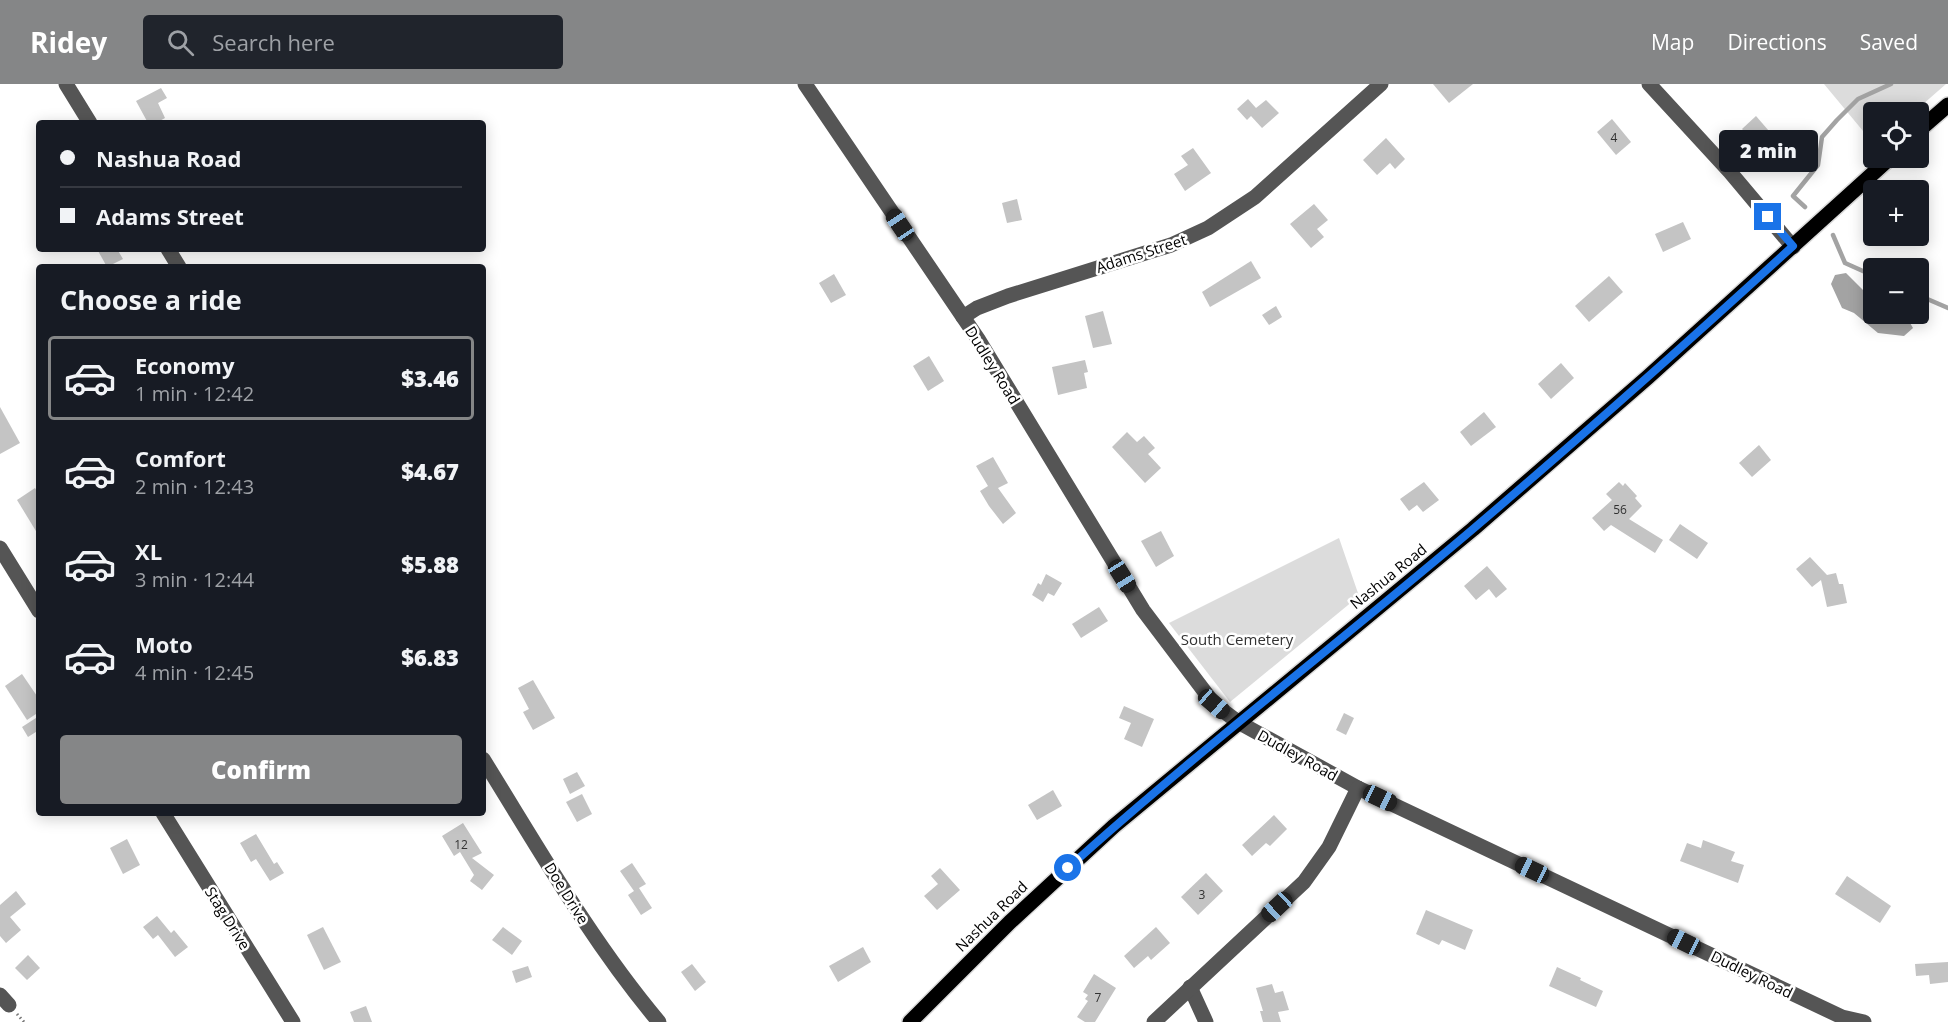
<!DOCTYPE html>
<meta charset="utf-8">
<style>
:root{--surface:#171b24;--page:#20242c;--text:#f1f3f6;--muted:#9ea1a6;--line:#363941;--accent:#858687}
body{margin:0;font-family:"Open Sans",sans-serif;background:var(--page);color:var(--text);height:100vh;display:flex;flex-direction:column;font-size:22px;white-space:nowrap}
*{box-sizing:border-box;margin:0}
p{font-size:20px;color:var(--muted)}
.icon{flex:none;width:33px;height:33px;fill:none;stroke:currentColor;stroke-width:2;stroke-linecap:round;stroke-linejoin:round}
.map{position:relative;flex:1;overflow:hidden}
.side{position:absolute;left:36px;top:180px;width:450px;height:552px;display:flex;flex-direction:column;background:var(--surface);border-radius:6px;box-shadow:0 3px 15px #0003}
.side>*{flex:none}
.hud{position:absolute;left:36px;top:36px;width:450px;height:132px;border-radius:6px;box-shadow:0 3px 15px #0003;display:grid;align-content:center;height:132px;padding:0 24px;background:var(--surface)}
.tools{position:absolute;left:1863px;top:18px;display:grid;gap:12px}
.tools a{display:grid;place-items:center;width:66px;height:66px;border-radius:6px;background:var(--surface);box-shadow:0 3px 15px #0003;font-size:30px}
.end{position:absolute;width:27px;height:27px;margin:-14px;border:8px solid #1a73e8;background:#fff;box-shadow:0 0 0 3px #fff}
.from{border-radius:50%}
.bubble{position:absolute;height:42px;border-radius:6px;background:var(--surface);box-shadow:0 3px 15px #0003;font-size:20px;font-weight:800;line-height:42px;text-align:center}
.car{position:absolute;width:18px;height:36px;margin:-18px -9px;border-radius:8px;box-shadow:0 0 4px 2px #0007;background:linear-gradient(#222 24%,#8ab4d8 0 40%,#222 0 76%,#8ab4d8 0 86%,#222 0)}
.hud b{display:flex;align-items:center;gap:21px;height:57px;font-size:22px}
.hud b+b{border-top:2px solid var(--line)}
.hud i{width:15px;height:15px;background:var(--text)}
ul{padding:0;list-style:none}
li{display:flex;align-items:center;gap:18px;height:84px;margin:0 12px 9px;padding:0 12px;border:3px solid transparent;border-radius:6px}
li div{flex:1}
li b{display:block;font-size:22px}
li em{font-style:normal;font-weight:800}
li.selected{border-color:var(--accent)}
li>.icon{width:54px;height:54px;stroke-width:1.5}
h2{padding:0 24px;font-size:27px;line-height:72px}
.cta{display:flex;gap:12px;margin-top:auto;padding:12px 24px}
.cta a{flex:1;height:69px;border-radius:6px;background:var(--accent);color:#fff;font-size:24px;font-weight:800;line-height:69px;text-align:center}
header{display:flex;align-items:center;gap:36px;box-sizing:border-box;height:84px;padding:0 30px;background:var(--accent);color:#fff}
header strong{font-size:28px}
nav{display:flex;gap:33px;margin-inline-start:auto;font-size:21px}
.search{width:420px;height:54px;background:var(--page);display:flex;align-items:center;gap:15px;box-sizing:border-box;padding:0 21px;border-radius:6px;color:var(--muted);font-size:22px}
.map>svg:first-child{display:block}
.green{fill:#dcdcdc}
.water{fill:#a3a3a3}
.lines{fill:none;stroke-linecap:round;stroke-linejoin:round}
.stream{stroke:#a3a3a3;stroke-width:4.5}
.building{fill:#c4c4c4}
.major-casing{stroke:#dbdbdb;stroke-width:18}
.path{stroke:#777;stroke-width:3;stroke-dasharray:1.5 3;stroke-linecap:butt}
.minor{stroke:#555;stroke-width:15}
.major{stroke:#000;stroke-width:15}
.route{stroke:#1a73e8;stroke-width:8}
.labels{text-anchor:middle;dominant-baseline:central;stroke-width:5;stroke-linejoin:round;paint-order:stroke}
.number-label{font-size:12px;fill:#313131}
.street-label{font-size:15px;fill:#000;stroke:#fff}
.park-label{font-size:15px;fill:#333;stroke:#fff}
</style>
<header>
<strong>Ridey</strong>
<div class="search"><svg class="icon" aria-label="search" viewBox="0 0 24 24"><circle cx="10" cy="10" r="6"/><path d="M15 15l6 6"/></svg>Search here</div>
<nav><a>Map</a><a>Directions</a><a>Saved</a></nav>
</header>
<div class="map">
<svg width="1948" height="938" viewBox="0 0 1948 938">
<rect width="100%" height="100%" fill="#fff"/>
<g class="green">
<path d="M1824,0h122l-32,28h-40l-1,31z"/>
<path d="M1339,454l20,58 -129,106 -61,-79z"/>
</g>
<path class="water" d="M1846,189l27,27 1,14c17,0 30,-4 39,14l-9,8 -26,-3 -24,-20 -12,-5 -11,-24 4,-9z"/>
<g class="lines">
<g class="stream">
<path d="M1805,123l-12,-11 25,-31 4,-28 15,-17 21,-21 33,-15"/>
<path d="M1833,151l12,28 29,13"/>
<path d="M1918,211l30,13"/>
</g>
</g>
<g class="building">
<path d="M1433,0h40l-24,19z"/>
<path d="M161,4l6,10 -9,5 7,15 -9,5h-8l-12,-22z"/>
<path d="M1248,15l8,9 10,-8 13,13 -17,15 -11,-12 -4,4 -10,-11z"/>
<path d="M1756,32l19,22 -14,13 -19,-22z"/>
<path d="M1612,35l19,23 -15,13 -19,-23z"/>
<path d="M1386,54l19,21 -10,10 -5,-6 -13,12 -14,-15z"/>
<path d="M1193,64l18,25 -26,18 -11,-17 14,-9 -7,-9z"/>
<path d="M1017,115l5,21 -15,3 -5,-20z"/>
<path d="M1314,120l14,16 -11,9 7,8 -13,11 -21,-24z"/>
<path d="M1683,138l8,17 -28,13 -8,-18z"/>
<path d="M97,165h20l6,10 -16,8z"/>
<path d="M1251,177l10,17 -51,29 -8,-15z"/>
<path d="M834,190l12,21 -15,8 -12,-20z"/>
<path d="M1609,192l14,16 -34,30 -14,-16z"/>
<path d="M1276,222l6,11 -13,8 -7,-10z"/>
<path d="M1103,227l9,33 -19,4 -8,-32z"/>
<path d="M929,272l15,25 -16,10 -15,-25z"/>
<path d="M1085,276l3,12 -4,1 3,15 -29,7 -6,-28z"/>
<path d="M1561,279l13,15 -23,21 -13,-15z"/>
<path d="M0,323l20,36 -20,11z"/>
<path d="M1484,328l12,15 -25,19 -11,-14z"/>
<path d="M1127,348l10,10 7,-6 11,12 -7,6 13,14 -16,15 -33,-36z"/>
<path d="M1759,361l12,15 -19,17 -13,-14z"/>
<path d="M993,373l15,26 -10,5 18,25 -13,11 -14,-18 -9,-15 8,-5 -12,-20z"/>
<path d="M1424,398l15,18 -16,12 -6,-7 -8,6 -9,-12z"/>
<path d="M1619,398l4,4 2,-3 12,13 -2,2 7,8 -13,13 34,21 -8,13 -44,-28 -7,6 -12,-13 20,-18 -6,-6z"/>
<path d="M35,404l4,7v41l-22,-36z"/>
<path d="M1680,440l28,19 -11,16 -28,-19z"/>
<path d="M1161,447l13,25 -18,11 -15,-26z"/>
<path d="M1810,473l17,18 9,-2 3,11h4l4,19 -20,4 -6,-27 -9,7 -16,-18z"/>
<path d="M1487,482l20,23 -11,9 -7,-9 -13,11 -12,-14z"/>
<path d="M1046,490l16,9 -8,13 -6,-3 -5,9 -11,-7 6,-12 3,2z"/>
<path d="M1099,523l9,14 -27,17 -9,-14z"/>
<path d="M22,590l17,25v13l-12,8 -22,-34z"/>
<path d="M533,596l22,38 -22,12 -10,-18 6,-3 -11,-21z"/>
<path d="M1124,622l30,13 -12,28 -18,-8 7,-16 -12,-5z"/>
<path d="M1344,629l10,5 -8,17 -10,-5z"/>
<path d="M39,632v14l-11,7 -6,-10z"/>
<path d="M577,688l8,14 -15,8 -7,-15z"/>
<path d="M1053,706l9,16 -25,14 -9,-15z"/>
<path d="M582,710l10,20 -15,8 -11,-20z"/>
<path d="M1274,731l13,14 -17,17 -4,-3 -14,13 -10,-11z"/>
<path d="M463,739l19,30 -10,5 22,17 -12,15 -12,-9 4,-6 -14,-23 -6,4 -12,-20z"/>
<path d="M256,750l18,30 3,-2 7,11 -14,8 -14,-22 -5,3 -11,-19z"/>
<path d="M127,755l13,26 -17,9 -13,-26z"/>
<path d="M1703,756l32,12 -4,9 13,4 -6,18 -58,-22 7,-18 14,5z"/>
<path d="M632,779l14,21 -7,4 13,20 -11,7 -13,-20 6,-4 -14,-20z"/>
<path d="M940,784l20,22 -23,20 -13,-14 14,-12 -7,-8z"/>
<path d="M1206,789l17,18 -25,24 -17,-18z"/>
<path d="M1847,792l44,30 -11,17 -45,-29z"/>
<path d="M16,807l10,13 -16,13 11,13 -15,13 -6,-7v-31z"/>
<path d="M1426,826l47,20 -8,20 -23,-10 -3,5 -23,-11z"/>
<path d="M157,832l14,17 3,-3 14,17 -13,10 -17,-22 -5,4 -10,-12z"/>
<path d="M323,843l18,35 -17,8 -17,-35z"/>
<path d="M503,843l19,14 -10,14 -20,-15z"/>
<path d="M1156,843l14,16 -19,17 -3,-4 -14,12 -10,-12z"/>
<path d="M863,863l8,15 -33,20 -9,-16z"/>
<path d="M28,871l12,13 -13,12 -12,-12z"/>
<path d="M1948,878v20l-18,2 -1,-9 -13,1 -1,-12z"/>
<path d="M692,880l14,18 -11,9 -14,-19z"/>
<path d="M528,882l4,11 -16,6 -4,-12z"/>
<path d="M1557,883l24,11 -1,2 23,11 -7,16 -47,-21z"/>
<path d="M1094,890l22,14 -21,34h-10l-8,-5 11,-16 -3,-2 3,-4 -5,-3z"/>
<path d="M1272,900l3,9 8,-2 6,19 -11,2 3,10h-18l-3,-11h3l-7,-23z"/>
<path d="M366,922l6,16h-18l-4,-10z"/>
</g>
<g class="lines">
<defs>
<g id="major">
<path d="M1918,47l30,-26"/>
<path d="M910,938l100,-100 104,-96 359,-297 175,-152 242,-219"/>
</g>
</defs>
<use href="#major" class="major-casing"/>
<path class="path" d="M17,930l7,8"/>
<g class="minor">
<path d="M66,0l24,39"/>
<path d="M805,0l173,255 165,271 71,94 24,18 120,66 484,229 22,5"/>
<path d="M1649,0l81,88 63,75"/>
<path d="M168,165l11,18"/>
<path d="M963,233l14,-9 31,-12 163,-51 37,-17 47,-31 126,-113"/>
<path d="M0,464l39,63"/>
<path d="M483,675c56,90 108,182 176,263"/>
<path d="M163,729l130,209"/>
<path d="M1190,903l16,35"/>
<path d="M0,911l9,10"/>
<path d="M1154,938l150,-140 25,-35 29,-59"/>
</g>
<use href="#major" class="major"/>
</g>
<g class="lines">
<path class="route" d="M1068,784c131,-118 271,-225 405,-339 108,-92 215,-187 320,-283l-25,-29"/>
</g>
<g class="labels">
<g class="number-label">
<text x="1614" y="53">4</text>
<text x="1620" y="425">56</text>
<text x="461" y="760">12</text>
<text x="1202" y="810">3</text>
<text x="1098" y="913">7</text>
</g>
<g class="street-label">
<text transform="translate(1141 169) rotate(-18)">Adams Street</text>
<text transform="translate(993 281) rotate(58)">Dudley Road</text>
<text transform="translate(1388 492) rotate(-39)">Nashua Road</text>
<text transform="translate(1298 671) rotate(29)">Dudley Road</text>
<text transform="translate(567 809) rotate(58)">Doe Drive</text>
<text transform="translate(991 832) rotate(-44)">Nashua Road</text>
<text transform="translate(228 834) rotate(58)">Stag Drive</text>
<text transform="translate(1752 890) rotate(26)">Dudley Road</text>
</g>
<g class="park-label">
<text x="1237" y="555">South Cemetery</text>
</g>
</g>
</svg>
<div class="tools">
<a><svg class="icon" aria-label="locate" viewBox="0 0 24 24"><circle cx="12" cy="12" r="6"/><path d="M12 2v4M12 18v4M2 12h4M18 12h4"/></svg></a>
<a>+</a>
<a>−</a>
</div>
<i class="end from" style="left:1068px;top:784px"></i>
<i class="end" style="left:1768px;top:133px"></i>
<div class="bubble" style="left:1719px;top:46px;width:99px">2 min</div>
<i class="car" style="left:900px;top:141px;rotate:326deg"></i>
<i class="car" style="left:1122px;top:492px;rotate:148deg"></i>
<i class="car" style="left:1214px;top:620px;rotate:131deg"></i>
<i class="car" style="left:1380px;top:714px;rotate:115deg"></i>
<i class="car" style="left:1532px;top:786px;rotate:295deg"></i>
<i class="car" style="left:1277px;top:823px;rotate:227deg"></i>
<i class="car" style="left:1684px;top:858px;rotate:296deg"></i>
<div class="hud">
<b><i class="from"></i>Nashua Road</b>
<b><i></i>Adams Street</b>
</div>
<section class="side">
<h2>Choose a ride</h2>
<ul>
<li class="selected"><svg class="icon" aria-label="car" viewBox="0 0 24 24"><path d="M5 17H2v-5l4-1 3-4h7l3 4 3 1v5h-3M9 17h6M6 11h13"/><circle cx="7" cy="17" r="2"/><circle cx="17" cy="17" r="2"/></svg><div><b>Economy</b><p>1 min · 12:42</p></div><em>$3.46</em></li>
<li><svg class="icon" aria-label="car" viewBox="0 0 24 24"><path d="M5 17H2v-5l4-1 3-4h7l3 4 3 1v5h-3M9 17h6M6 11h13"/><circle cx="7" cy="17" r="2"/><circle cx="17" cy="17" r="2"/></svg><div><b>Comfort</b><p>2 min · 12:43</p></div><em>$4.67</em></li>
<li><svg class="icon" aria-label="car" viewBox="0 0 24 24"><path d="M5 17H2v-5l4-1 3-4h7l3 4 3 1v5h-3M9 17h6M6 11h13"/><circle cx="7" cy="17" r="2"/><circle cx="17" cy="17" r="2"/></svg><div><b>XL</b><p>3 min · 12:44</p></div><em>$5.88</em></li>
<li><svg class="icon" aria-label="car" viewBox="0 0 24 24"><path d="M5 17H2v-5l4-1 3-4h7l3 4 3 1v5h-3M9 17h6M6 11h13"/><circle cx="7" cy="17" r="2"/><circle cx="17" cy="17" r="2"/></svg><div><b>Moto</b><p>4 min · 12:45</p></div><em>$6.83</em></li>
</ul>
<div class="cta"><a>Confirm</a></div>
</section>
</div>
